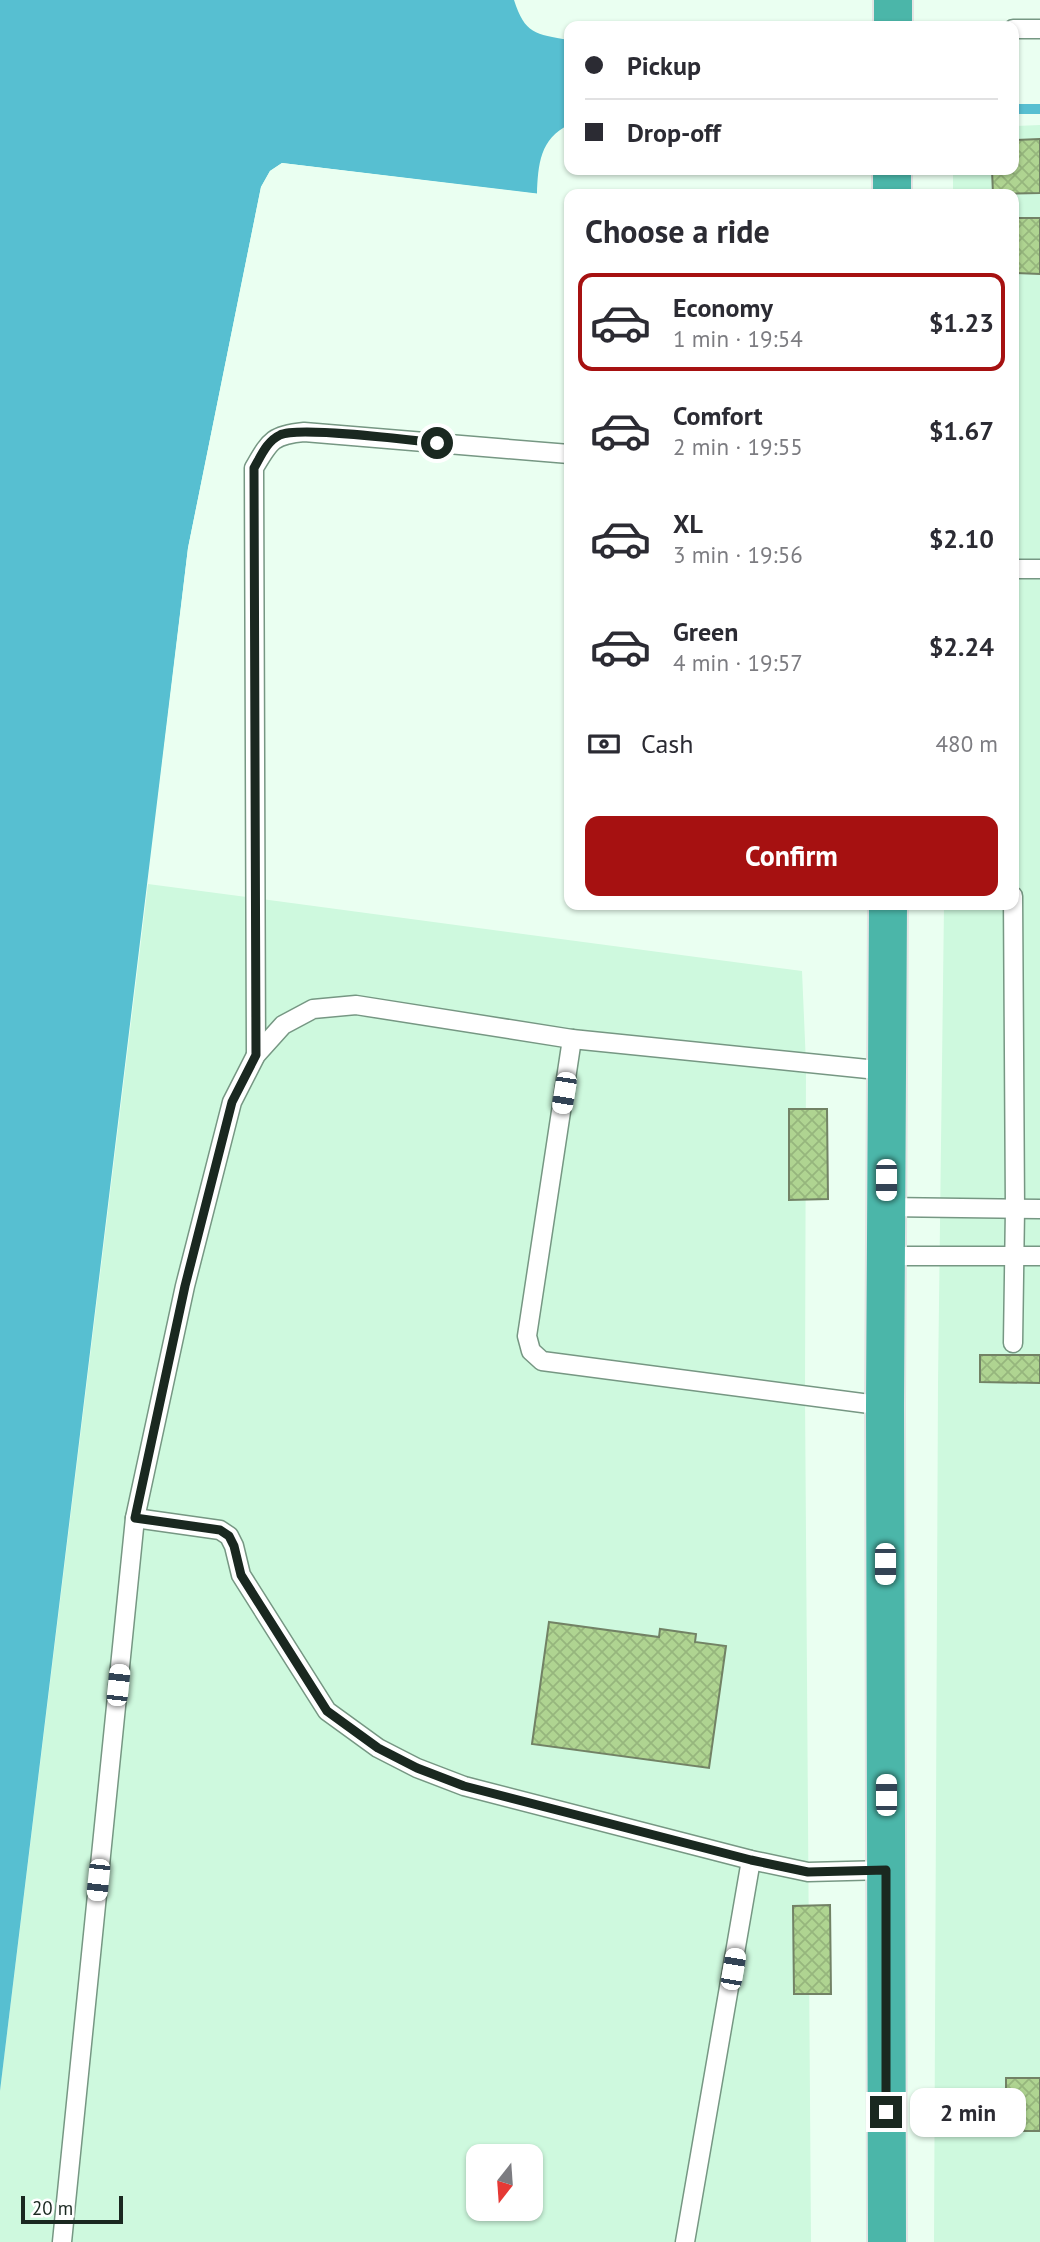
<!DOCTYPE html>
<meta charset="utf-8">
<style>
:root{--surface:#fff;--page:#f2f2f3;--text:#2b2b33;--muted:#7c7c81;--line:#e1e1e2;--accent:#a61111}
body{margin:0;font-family:"PT Sans",sans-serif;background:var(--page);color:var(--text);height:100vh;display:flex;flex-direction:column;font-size:26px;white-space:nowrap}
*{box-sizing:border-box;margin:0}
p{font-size:23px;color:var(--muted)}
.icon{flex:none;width:38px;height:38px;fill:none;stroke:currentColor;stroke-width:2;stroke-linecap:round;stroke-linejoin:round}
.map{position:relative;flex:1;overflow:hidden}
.sheet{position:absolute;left:564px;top:189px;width:455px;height:721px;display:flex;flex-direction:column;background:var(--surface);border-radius:14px;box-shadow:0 2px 5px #0004}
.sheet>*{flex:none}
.hud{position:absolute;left:564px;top:21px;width:455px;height:154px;border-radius:14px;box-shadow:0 2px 5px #0004;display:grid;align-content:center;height:154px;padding:0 21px;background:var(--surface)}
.needle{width:46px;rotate:197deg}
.controls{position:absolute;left:466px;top:2144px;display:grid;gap:14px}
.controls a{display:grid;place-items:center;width:77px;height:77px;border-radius:14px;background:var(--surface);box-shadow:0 2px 5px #0004;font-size:35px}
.scale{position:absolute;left:21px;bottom:18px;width:102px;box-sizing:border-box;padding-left:7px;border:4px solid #1a2820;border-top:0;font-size:19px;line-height:24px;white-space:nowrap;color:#1a2820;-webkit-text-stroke:5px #fff;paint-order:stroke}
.end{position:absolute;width:32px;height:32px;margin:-16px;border:9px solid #1a2820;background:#fff;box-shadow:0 0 0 4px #fff}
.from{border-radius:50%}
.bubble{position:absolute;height:49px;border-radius:14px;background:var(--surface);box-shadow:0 2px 5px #0004;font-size:23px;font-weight:700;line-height:49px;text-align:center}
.car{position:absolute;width:21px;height:42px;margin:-21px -10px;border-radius:9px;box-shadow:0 0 5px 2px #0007;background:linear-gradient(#fff 24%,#345 0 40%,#fff 0 76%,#345 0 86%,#fff 0)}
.hud b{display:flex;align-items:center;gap:24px;height:66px;font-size:26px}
.hud b+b{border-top:2px solid var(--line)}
.hud i{width:18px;height:18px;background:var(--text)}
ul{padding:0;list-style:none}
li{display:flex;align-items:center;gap:21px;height:98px;margin:0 14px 10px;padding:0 7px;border:4px solid transparent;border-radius:14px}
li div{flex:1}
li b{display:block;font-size:26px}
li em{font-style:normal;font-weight:700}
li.selected{border-color:var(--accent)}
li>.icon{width:63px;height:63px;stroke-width:1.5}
h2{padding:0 21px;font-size:32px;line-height:84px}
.pay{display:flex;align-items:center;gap:18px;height:77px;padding:0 21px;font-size:26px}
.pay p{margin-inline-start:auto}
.primary-button{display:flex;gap:14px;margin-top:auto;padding:14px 21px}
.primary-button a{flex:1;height:80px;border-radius:14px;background:var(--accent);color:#fff;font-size:28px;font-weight:700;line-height:80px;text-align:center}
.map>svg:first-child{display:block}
.built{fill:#cef9de;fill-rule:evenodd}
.water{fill:#57bfd1}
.pier{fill:#eafff1}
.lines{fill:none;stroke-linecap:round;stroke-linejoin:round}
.stream{stroke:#57bfd1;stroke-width:10}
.building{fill:url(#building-cross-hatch);stroke:#728265;stroke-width:2}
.lane-casing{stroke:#769783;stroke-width:21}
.highway-casing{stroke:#e4e5e4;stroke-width:42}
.lane{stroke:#fff;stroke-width:18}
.highway{stroke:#4bb6a9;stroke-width:38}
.route{stroke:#1a2820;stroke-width:9}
</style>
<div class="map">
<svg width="1040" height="2242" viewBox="0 0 1040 2242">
<defs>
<pattern id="building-cross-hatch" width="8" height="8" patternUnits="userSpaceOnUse" patternTransform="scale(1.75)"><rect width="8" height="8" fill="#afd491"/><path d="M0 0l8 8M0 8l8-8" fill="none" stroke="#96b67d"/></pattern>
</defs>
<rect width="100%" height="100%" fill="#eafff1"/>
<g class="built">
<path d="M1040,125v2117h-106l4,-858 6,-479h69v-711h-60v-24h60v-44z"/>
<path d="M148,884l654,87 4,93 -1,331 6,847h-811v-151zM478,2156h52v52h-52z"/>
</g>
<path class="water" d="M0,0h514c11,34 21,34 55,40v85c-29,13 -31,40 -32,69l-255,-31 -12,8 -9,16 -73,361 -188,1543z"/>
<path class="pier" d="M282,163l259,31 -4,3 -254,-30 -11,7 -8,14 -72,360 -40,336h-4l40,-336 73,-361 9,-16z"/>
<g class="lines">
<path class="stream" d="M1013,109h27"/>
</g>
<g class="building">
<path d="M1040,139v54l-47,1 -1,-24h21v-30z"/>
<path d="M1013,218h27v56l-27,-1z"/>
<path d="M789,1109h38l1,90 -39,1z"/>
<path d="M980,1355h60v28l-60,-1z"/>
<path d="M549,1622l110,15 1,-8 36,5 -1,8 31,4 -17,122 -177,-24z"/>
<path d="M830,1905l1,89h-37l-1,-88z"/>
<rect x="1006" y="2078" width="34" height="53"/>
<rect x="934" y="2092" width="67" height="40"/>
</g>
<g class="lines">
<defs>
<g id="lane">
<path d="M1013,29h27"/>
<path d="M1013,569h27"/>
<path d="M572,1039l-45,297 4,15 11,10 343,45"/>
<path d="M256,1055l-2,-587c16,-27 18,-33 50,-36l265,22"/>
<path d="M886,1207l154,2"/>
<path d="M886,1256h154"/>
<path d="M1013,1343l2,-134 -2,-313"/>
<path d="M135,1518l85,12 9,6 5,10 7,29 86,136 51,37 39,20 47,18 287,74 57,12 78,-2"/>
<path d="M62,2242l73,-724 50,-232 47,-184 24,-47 27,-30 30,-16 43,-4 216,34 315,32"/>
<path d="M685,2242l66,-382"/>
</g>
<g id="highway">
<path d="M893,26v-26"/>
<path d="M892,194v-24"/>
<path d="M887,2242l-2,-836 3,-501"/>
</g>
</defs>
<use href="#lane" class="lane-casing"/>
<use href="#highway" class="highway-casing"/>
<use href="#lane" class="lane"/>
<use href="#highway" class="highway"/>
</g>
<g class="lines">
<path class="route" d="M437,443c-27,-3 -139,-17 -157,-8 -13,6 -19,21 -26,33l2,587 -24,47 -47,184 -50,232 85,12 9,6 5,10 7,29 86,136 51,37 39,20 47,18 287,74 57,12 78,-2v242"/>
</g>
</svg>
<div class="controls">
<a><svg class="needle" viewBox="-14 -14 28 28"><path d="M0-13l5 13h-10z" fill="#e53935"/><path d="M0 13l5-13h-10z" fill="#7c7c81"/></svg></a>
</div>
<div class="scale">20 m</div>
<i class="end from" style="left:437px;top:443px"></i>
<i class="end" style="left:886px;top:2112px"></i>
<div class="bubble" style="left:910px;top:2088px;width:116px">2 min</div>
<i class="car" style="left:564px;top:1093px;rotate:189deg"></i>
<i class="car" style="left:886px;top:1180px;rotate:180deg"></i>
<i class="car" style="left:885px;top:1564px;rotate:180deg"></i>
<i class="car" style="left:118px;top:1685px;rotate:6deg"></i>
<i class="car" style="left:886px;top:1795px;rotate:0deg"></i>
<i class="car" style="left:98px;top:1880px;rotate:186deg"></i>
<i class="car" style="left:733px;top:1969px;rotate:10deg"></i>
<div class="hud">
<b><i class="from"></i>Pickup</b>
<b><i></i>Drop-off</b>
</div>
<section class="sheet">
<h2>Choose a ride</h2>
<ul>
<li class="selected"><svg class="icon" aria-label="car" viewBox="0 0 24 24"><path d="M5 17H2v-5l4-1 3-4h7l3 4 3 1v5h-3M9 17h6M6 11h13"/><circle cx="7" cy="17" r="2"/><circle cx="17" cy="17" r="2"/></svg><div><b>Economy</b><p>1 min · 19:54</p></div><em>$1.23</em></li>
<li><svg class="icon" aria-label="car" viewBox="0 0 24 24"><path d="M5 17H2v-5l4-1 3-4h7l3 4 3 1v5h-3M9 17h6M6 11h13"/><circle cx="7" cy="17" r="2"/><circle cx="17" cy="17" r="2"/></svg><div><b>Comfort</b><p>2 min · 19:55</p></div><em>$1.67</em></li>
<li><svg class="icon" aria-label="car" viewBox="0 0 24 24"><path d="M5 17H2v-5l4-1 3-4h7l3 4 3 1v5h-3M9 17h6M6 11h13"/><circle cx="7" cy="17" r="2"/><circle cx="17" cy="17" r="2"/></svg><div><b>XL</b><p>3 min · 19:56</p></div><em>$2.10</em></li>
<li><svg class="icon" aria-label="car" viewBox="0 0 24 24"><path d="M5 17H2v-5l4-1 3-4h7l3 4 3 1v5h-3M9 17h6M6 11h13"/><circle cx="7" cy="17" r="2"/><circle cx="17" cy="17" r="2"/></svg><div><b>Green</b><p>4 min · 19:57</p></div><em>$2.24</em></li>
</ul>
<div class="pay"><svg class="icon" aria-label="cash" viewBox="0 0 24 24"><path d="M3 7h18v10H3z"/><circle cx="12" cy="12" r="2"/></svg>Cash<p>480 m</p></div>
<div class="primary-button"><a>Confirm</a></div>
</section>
</div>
